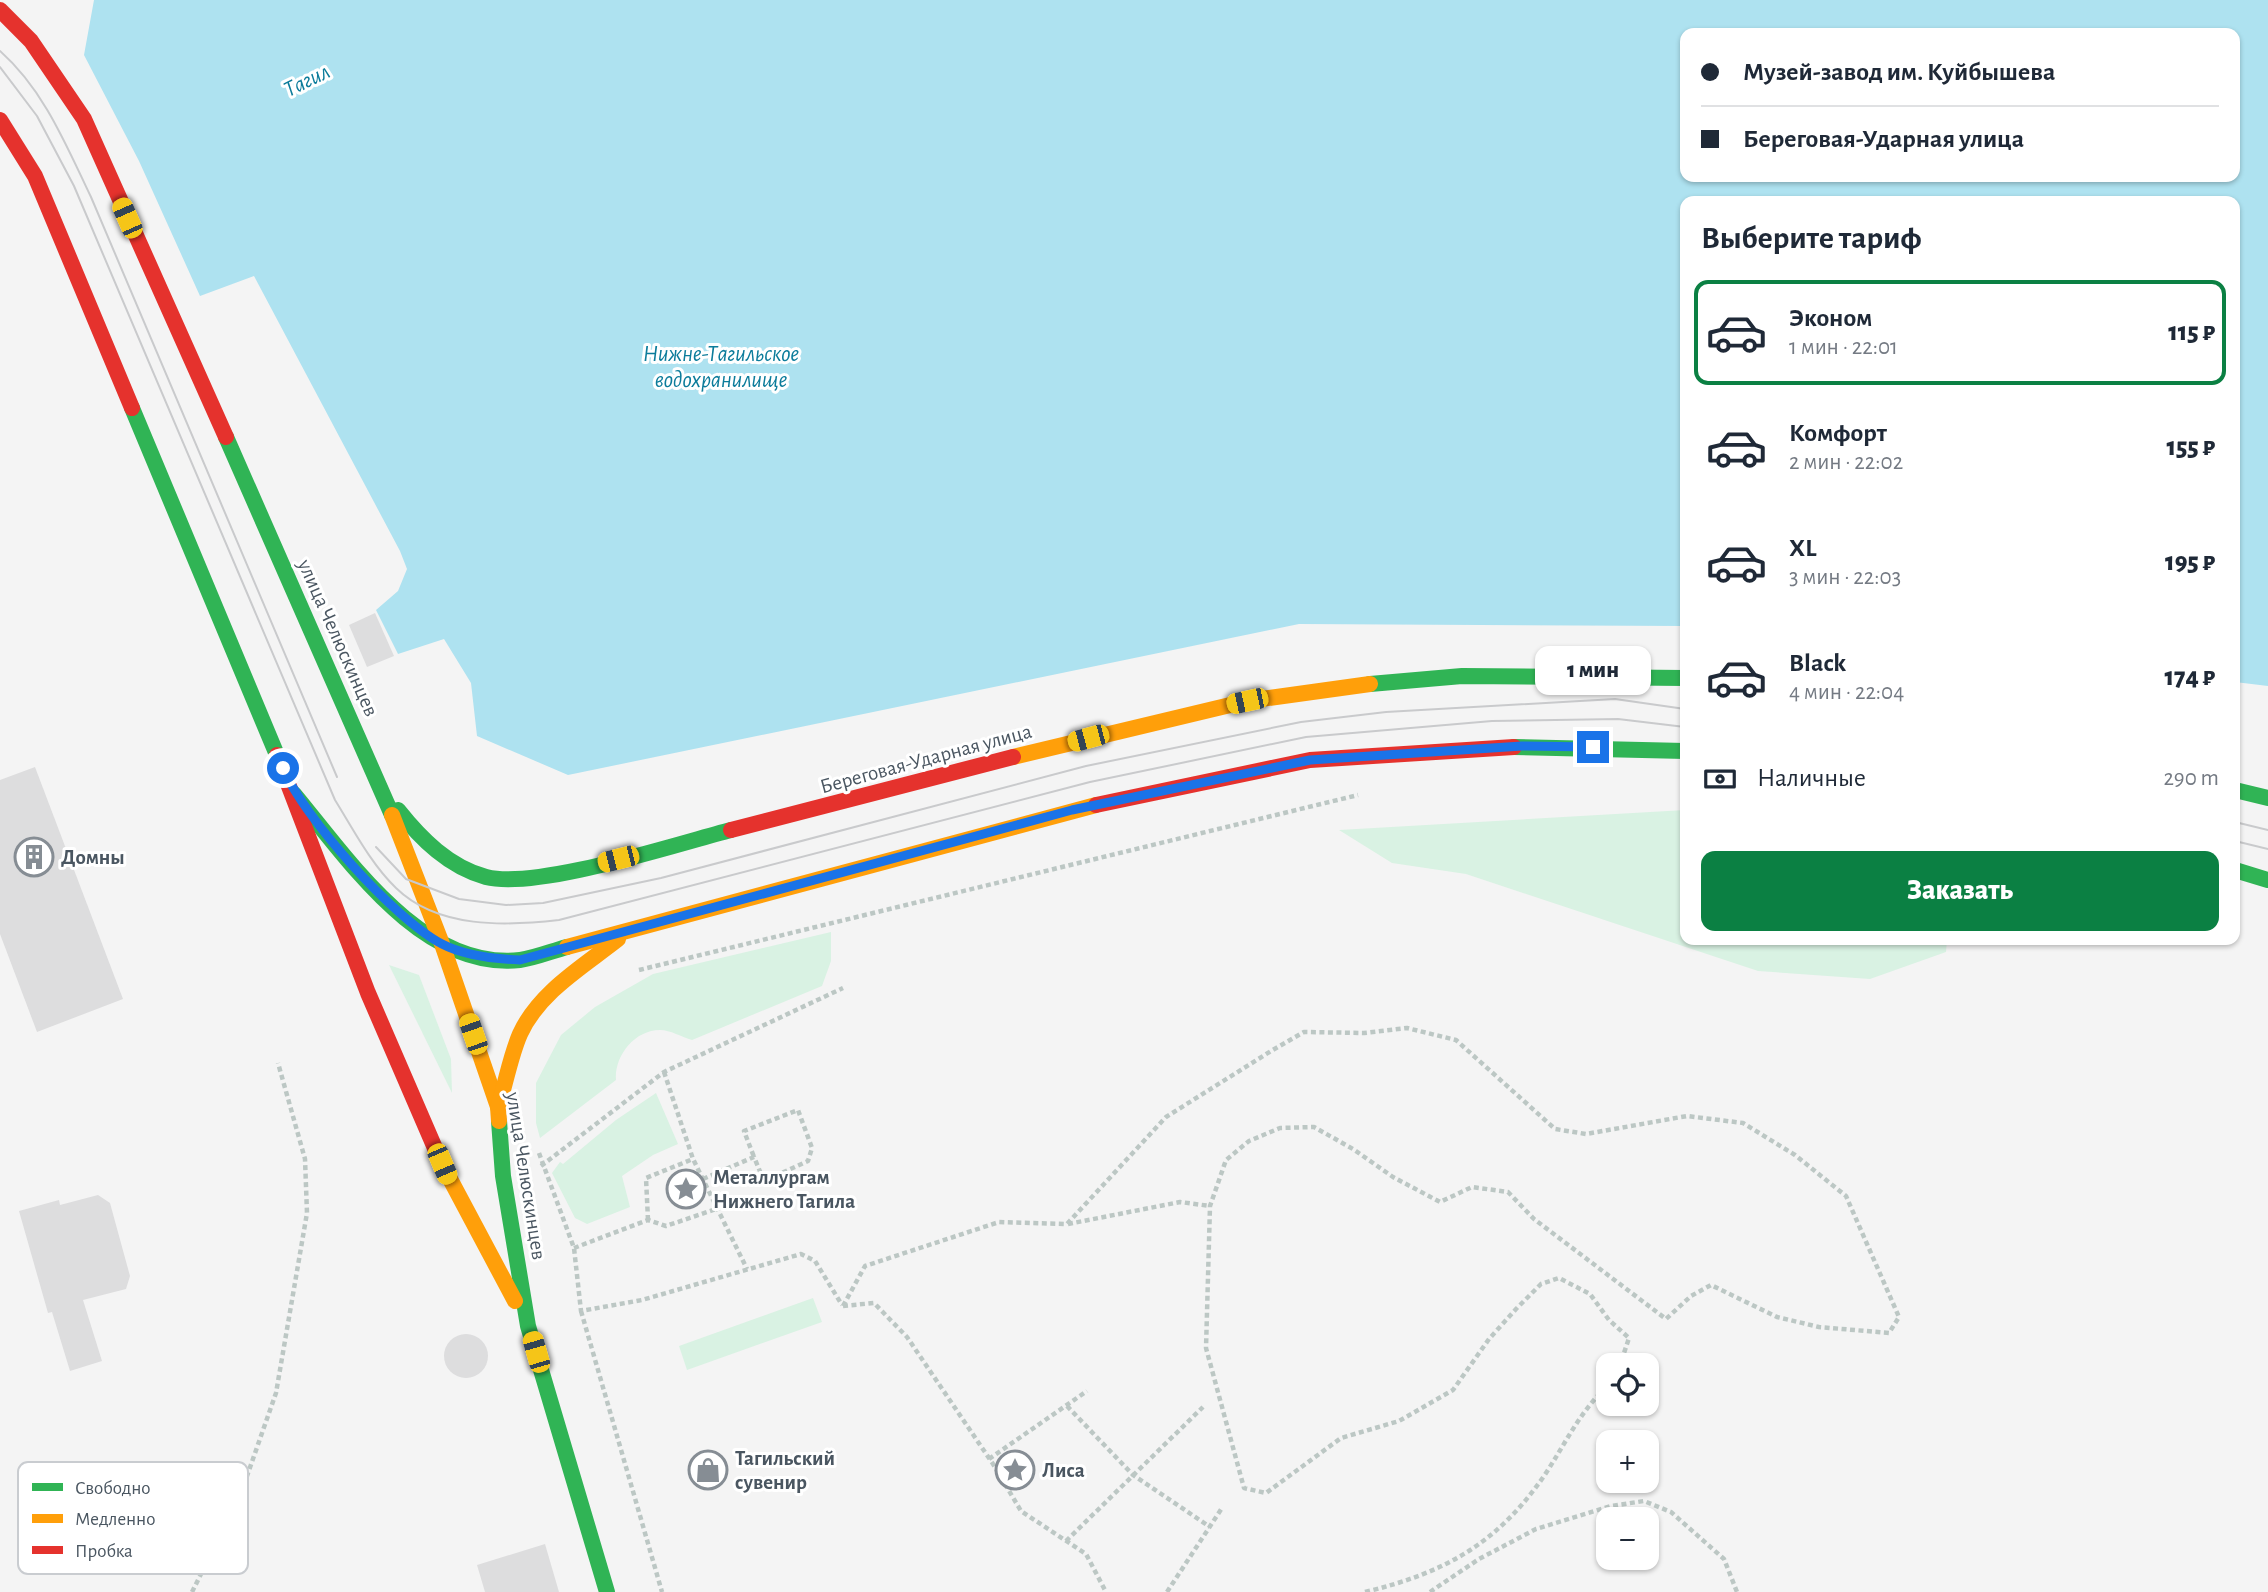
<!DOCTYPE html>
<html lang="ru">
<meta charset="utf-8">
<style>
:root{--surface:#fff;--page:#f2f2f3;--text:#1f2937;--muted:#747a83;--line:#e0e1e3;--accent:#0b8043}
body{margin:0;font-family:"Alegreya Sans",sans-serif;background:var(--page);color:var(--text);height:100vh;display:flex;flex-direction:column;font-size:26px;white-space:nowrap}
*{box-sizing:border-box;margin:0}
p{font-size:23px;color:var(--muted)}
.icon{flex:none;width:38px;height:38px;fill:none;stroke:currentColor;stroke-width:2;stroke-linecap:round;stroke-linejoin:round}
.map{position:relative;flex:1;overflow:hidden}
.panel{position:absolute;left:1680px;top:196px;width:560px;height:749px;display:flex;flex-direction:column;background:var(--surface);border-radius:14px;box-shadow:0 2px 5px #0004}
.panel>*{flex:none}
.guide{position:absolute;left:1680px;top:28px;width:560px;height:154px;border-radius:14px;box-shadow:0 2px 5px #0004;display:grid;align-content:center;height:154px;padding:0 21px;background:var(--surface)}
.controls{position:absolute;left:1596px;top:1353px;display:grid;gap:14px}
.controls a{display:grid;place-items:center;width:63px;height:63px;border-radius:14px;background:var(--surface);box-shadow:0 2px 5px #0004;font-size:35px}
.end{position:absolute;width:32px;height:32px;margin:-16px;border:9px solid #1a73e8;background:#fff;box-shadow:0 0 0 4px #fff}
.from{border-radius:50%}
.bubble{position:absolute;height:49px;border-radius:14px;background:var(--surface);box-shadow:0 2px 5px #0004;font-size:23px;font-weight:800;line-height:49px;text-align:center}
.car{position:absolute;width:21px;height:42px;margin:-21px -10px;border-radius:9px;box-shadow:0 0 5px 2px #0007;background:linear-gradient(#f5c518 24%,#345 0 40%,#f5c518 0 76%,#345 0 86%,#f5c518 0)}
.guide b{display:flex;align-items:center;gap:24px;height:66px;font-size:26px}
.guide b+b{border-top:2px solid var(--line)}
.guide i{width:18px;height:18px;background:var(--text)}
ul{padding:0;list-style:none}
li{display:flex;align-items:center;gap:21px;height:105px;margin:0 14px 10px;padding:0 7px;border:4px solid transparent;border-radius:14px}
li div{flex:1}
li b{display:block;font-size:26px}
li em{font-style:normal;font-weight:800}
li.on{border-color:var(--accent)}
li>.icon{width:63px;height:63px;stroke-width:1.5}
h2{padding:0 21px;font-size:32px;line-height:84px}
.pay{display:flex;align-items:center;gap:18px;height:77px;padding:0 21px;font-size:26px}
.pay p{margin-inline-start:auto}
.cta{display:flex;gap:14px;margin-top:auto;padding:14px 21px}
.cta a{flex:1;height:80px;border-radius:14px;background:var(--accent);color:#fff;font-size:28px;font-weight:800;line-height:80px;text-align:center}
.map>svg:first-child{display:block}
.green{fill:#d9f2e3}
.water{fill:#aee2f0;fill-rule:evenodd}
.building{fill:#ddddde}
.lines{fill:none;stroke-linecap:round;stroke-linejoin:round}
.path{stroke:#bcc7c4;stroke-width:4.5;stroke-dasharray:5 3.5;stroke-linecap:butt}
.fast{stroke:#30b455;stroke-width:16}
.slow{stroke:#ff9f0a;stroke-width:16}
.jam{stroke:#e5322d;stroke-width:16}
.tram{stroke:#c9cacc;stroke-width:2}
.route{stroke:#1a73e8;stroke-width:9}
.labels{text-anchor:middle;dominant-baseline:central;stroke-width:6;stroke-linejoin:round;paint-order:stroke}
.street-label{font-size:21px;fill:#4a5661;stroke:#fff}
.poi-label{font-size:21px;font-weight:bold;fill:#4a5661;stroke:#fff;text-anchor:start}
.water-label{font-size:23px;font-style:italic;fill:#0c7c9b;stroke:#fff}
.key{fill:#fff;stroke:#c9ccd0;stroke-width:2}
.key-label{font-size:19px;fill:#4a5661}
</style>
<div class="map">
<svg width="2268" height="1592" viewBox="0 0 2268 1592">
<rect width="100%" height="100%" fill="#f4f4f4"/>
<g class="green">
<path d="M1685,810v130h262l-1,12 -76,27 -112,-8 -292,-97 -74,-11 -53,-33z"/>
<path d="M831,932v29l-9,25 -130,54c-10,-3 -22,-10 -32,-10 -26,0 -46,27 -44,50l-76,58 -4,-15v-40l25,-48 34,-28 58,-33z"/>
<path d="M389,965l30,10 32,84 1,34z"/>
<path d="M656,1093l22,51 -25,11 -31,21 8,31 -43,17 -12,-6 -23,-45 8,-11 3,2 53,-44z"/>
<path d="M813,1298l9,24 -135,48 -8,-24z"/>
</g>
<path class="water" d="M94,0h2174v686l-33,-4v-481h-550v425l-386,-2 -731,151 -91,-39 -6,-53 -27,-44 -46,15 -22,-44 22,-19 9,-22 -7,-18 -146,-275 -54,20 -61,-135 -55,-106zM1685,33h550v144h-550z"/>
<g class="building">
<path d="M375,613l19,43 -27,11 -18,-42z"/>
<path d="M35,767l88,232 -86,33 -37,-98v-154z"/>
<path d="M98,1195l12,8 20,73 -4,13 -43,11 19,61 -32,10 -18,-59 -4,1 -29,-102 40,-11 1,5z"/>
<circle cx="466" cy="1356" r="22"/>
<path d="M545,1544l14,48h-74l-8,-27z"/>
</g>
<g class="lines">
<g class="path">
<path d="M639,970l719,-175"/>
<path d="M664,1072l29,87 54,110"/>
<path d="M539,1153l35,95 7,63 61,-11 159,-46 14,7 27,44"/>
<path d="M541,1166l123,-94 179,-84"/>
<path d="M703,1179l51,-22 10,24 44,-20 4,-13 -14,-38 -54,21 10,26"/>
<path d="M648,1220l-2,-42 47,-19"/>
<path d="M1068,1224l112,-22 30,4"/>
<path d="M574,1248l74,-28 18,6 53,-18"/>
<path d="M843,1306l22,-40 134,-44 68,2 99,-107 105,-66 33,-19 60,1 43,-5 49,12 99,89 31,5 101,-18 56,7 52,32 51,41 53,121 -10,16 -70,-6 -42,-10 -66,-32 -20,11 -25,23 -132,-100 -26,-27 -36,-5 -32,15 -47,-25 -40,-28 -39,-22 -34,1 -31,13 -23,19 -16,46 -4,142 38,140 22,5 75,-55 58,-17 54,-31 36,-51 27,-30 25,-25 18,-6 31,16 19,26 20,18 -9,27"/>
<path d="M843,1306l31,-3 33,34 86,127 28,47 65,43 20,38"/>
<path d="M581,1311l81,281"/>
<path d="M1067,1406l66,69 77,52"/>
<path d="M989,1459l98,-68"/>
<path d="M1066,1541l137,-134"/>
<path d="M192,1592l48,-96 36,-103 31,-180 -2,-54 -27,-96"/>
<path d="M1167,1592l55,-84"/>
<path d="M1365,1592c79,-19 132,-48 179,-116 22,-33 34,-62 64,-91"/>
<path d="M1430,1592l49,-33 57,-30 75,-23 33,-5 27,11 53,47 13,33"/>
</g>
<g class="fast">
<path d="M132,408l145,347"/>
<path d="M226,437l166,378"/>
<path d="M1370,684l92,-8 223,2"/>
<path d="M1514,747l171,4"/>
<path d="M2235,790l33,8"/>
<path d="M294,794c54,65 128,177 226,166 15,-2 32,-9 47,-13"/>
<path d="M398,810c23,29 51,57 88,67 51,13 190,-33 245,-47"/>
<path d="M2235,870l33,10"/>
<path d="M499,1121l4,55 25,150 79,266"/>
</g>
<g class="slow">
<path d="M1013,757l234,-56 123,-17"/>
<path d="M392,815l50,129 56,163 1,14"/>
<path d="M567,947l529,-142"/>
<path d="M498,1107c8,-24 12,-50 22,-73 19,-42 64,-68 98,-95"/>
<path d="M441,1162l74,139"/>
</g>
<g class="jam">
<path d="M0,10l31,31 53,78 142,318"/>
<path d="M0,120l35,56 97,232"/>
<path d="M277,755l91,238 73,169"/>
<path d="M1096,805l214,-45 204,-13"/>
<path d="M731,830l282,-73"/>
</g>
<g class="tram">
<path d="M0,51c44,39 66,94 91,146l246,580"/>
<path d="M0,67l37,49 37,70 261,614c18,29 36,64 61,88 42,41 110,38 163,32l531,-138 216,-45 186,-16 126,-2 67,8"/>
<path d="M2235,822l33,8"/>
<path d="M2235,841l33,8"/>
<path d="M376,847l30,32 53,20 47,6 37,-2 118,-25 425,-112 215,-44 85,-10 229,-13 70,10"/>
</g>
</g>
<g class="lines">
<path class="route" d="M283,768c21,50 110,150 159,176 23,12 53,15 78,16l552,-150 238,-50 212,-14 71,1"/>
</g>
<defs>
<symbol id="building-ring" viewBox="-11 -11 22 22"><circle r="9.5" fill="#fff" stroke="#868d94" stroke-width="1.5"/><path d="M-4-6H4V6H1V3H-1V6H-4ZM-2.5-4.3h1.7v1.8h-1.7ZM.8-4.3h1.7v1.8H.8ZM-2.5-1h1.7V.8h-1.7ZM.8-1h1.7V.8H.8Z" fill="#868d94"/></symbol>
<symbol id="sight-ring" viewBox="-11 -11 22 22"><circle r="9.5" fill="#fff" stroke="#868d94" stroke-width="1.5"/><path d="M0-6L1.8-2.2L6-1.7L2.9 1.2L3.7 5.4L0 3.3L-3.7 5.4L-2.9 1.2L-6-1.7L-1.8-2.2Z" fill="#868d94"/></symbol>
<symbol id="shop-ring" viewBox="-11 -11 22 22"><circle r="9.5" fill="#fff" stroke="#868d94" stroke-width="1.5"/><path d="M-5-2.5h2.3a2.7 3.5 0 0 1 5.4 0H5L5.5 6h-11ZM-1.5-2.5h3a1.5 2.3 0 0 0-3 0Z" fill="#868d94"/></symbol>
</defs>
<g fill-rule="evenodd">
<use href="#building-ring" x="12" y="835" width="44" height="44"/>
<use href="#sight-ring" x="664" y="1167" width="44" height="44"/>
<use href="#shop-ring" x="686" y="1448" width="44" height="44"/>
<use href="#sight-ring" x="993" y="1448" width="44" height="44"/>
</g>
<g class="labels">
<g class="street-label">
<text transform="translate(338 638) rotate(66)">улица Челюскинцев</text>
<text transform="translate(926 759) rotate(-15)">Береговая-Ударная улица</text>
<text transform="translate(526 1176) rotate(81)">улица Челюскинцев</text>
</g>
<g class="poi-label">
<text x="61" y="857">Домны</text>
<text x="713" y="1177">Металлургам<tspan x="713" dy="24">Нижнего Тагила</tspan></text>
<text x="735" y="1458">Тагильский<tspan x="735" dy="24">сувенир</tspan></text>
<text x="1042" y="1470">Лиса</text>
</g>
<g class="water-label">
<text transform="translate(307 81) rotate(-26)">Тагил</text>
<text x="721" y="354">Нижне-Тагильское<tspan x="721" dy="26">водохранилище</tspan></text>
</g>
</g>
<rect x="18" y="1462" width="230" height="112" rx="10" class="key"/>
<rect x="32" y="1483" width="31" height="8" fill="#30b455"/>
<rect x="32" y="1514" width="31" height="9" fill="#ff9f0a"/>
<rect x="32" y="1546" width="31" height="8" fill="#e5322d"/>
<g class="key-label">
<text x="75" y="1494">Свободно</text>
<text x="75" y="1525">Медленно</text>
<text x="75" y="1557">Пробка</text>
</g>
</svg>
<div class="controls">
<a><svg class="icon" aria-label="locate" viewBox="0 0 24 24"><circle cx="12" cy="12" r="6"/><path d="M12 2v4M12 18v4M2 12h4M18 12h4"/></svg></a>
<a>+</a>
<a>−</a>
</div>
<i class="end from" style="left:283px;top:768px"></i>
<i class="end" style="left:1593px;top:747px"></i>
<div class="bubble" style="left:1535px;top:646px;width:116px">1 мин</div>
<i class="car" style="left:127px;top:218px;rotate:336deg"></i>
<i class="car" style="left:1247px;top:701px;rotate:258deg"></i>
<i class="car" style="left:1088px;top:738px;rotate:255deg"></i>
<i class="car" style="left:618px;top:859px;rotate:256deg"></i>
<i class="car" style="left:473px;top:1034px;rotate:341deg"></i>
<i class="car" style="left:442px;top:1164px;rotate:157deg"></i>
<i class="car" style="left:536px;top:1352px;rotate:344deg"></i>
<div class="guide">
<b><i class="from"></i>Музей-завод им. Куйбышева</b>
<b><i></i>Береговая-Ударная улица</b>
</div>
<section class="panel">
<h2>Выберите тариф</h2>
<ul>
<li class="on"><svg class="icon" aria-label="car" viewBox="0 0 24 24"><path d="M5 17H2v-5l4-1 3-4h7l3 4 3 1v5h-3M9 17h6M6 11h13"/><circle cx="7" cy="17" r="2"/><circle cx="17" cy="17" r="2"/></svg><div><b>Эконом</b><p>1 мин · 22:01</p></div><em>115 ₽</em></li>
<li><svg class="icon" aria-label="car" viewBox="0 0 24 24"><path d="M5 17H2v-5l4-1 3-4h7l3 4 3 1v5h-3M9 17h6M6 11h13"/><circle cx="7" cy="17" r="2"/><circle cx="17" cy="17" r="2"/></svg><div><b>Комфорт</b><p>2 мин · 22:02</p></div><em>155 ₽</em></li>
<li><svg class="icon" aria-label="car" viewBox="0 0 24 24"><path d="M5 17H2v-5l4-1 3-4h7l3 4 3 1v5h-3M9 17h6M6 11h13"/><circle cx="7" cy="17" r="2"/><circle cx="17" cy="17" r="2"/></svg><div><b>XL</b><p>3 мин · 22:03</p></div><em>195 ₽</em></li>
<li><svg class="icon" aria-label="car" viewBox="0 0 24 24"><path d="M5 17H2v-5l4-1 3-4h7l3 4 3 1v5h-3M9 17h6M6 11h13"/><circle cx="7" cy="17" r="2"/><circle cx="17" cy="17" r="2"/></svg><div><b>Black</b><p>4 мин · 22:04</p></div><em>174 ₽</em></li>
</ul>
<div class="pay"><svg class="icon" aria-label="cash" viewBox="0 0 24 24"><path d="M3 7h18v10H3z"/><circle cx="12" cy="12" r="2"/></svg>Наличные<p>290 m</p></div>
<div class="cta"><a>Заказать</a></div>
</section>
</div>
